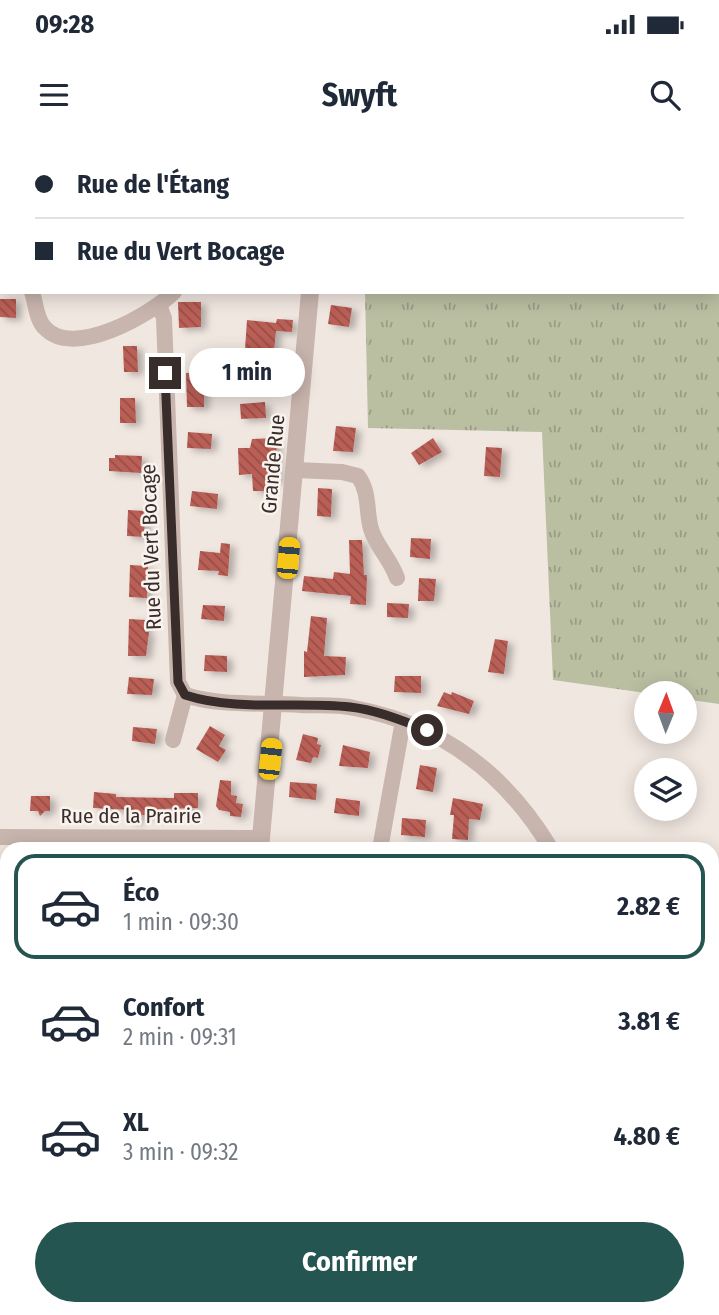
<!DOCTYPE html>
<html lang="fr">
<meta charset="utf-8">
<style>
:root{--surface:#fff;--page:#f2f2f3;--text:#1f2937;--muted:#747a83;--line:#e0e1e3;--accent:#255550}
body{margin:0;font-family:"Fira Sans Condensed",sans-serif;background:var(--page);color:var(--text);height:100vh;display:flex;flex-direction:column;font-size:26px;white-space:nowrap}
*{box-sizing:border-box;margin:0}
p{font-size:23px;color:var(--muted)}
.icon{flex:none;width:38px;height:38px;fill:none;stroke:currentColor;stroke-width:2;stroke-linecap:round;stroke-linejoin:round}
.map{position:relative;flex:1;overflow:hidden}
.panel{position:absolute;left:0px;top:702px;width:719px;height:474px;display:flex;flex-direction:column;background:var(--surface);border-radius:21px 21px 0 0;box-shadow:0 4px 18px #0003}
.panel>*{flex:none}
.guide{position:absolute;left:0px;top:0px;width:719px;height:154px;box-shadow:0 4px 18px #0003;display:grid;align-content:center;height:154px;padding:0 35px;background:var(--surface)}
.needle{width:46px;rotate:1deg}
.fabs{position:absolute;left:634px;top:541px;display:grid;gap:14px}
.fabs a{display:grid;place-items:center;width:63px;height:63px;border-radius:50%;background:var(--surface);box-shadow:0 4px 18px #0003;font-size:35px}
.end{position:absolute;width:32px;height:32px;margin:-16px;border:9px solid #382d2b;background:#fff;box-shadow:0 0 0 4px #fff}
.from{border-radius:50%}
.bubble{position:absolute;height:49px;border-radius:24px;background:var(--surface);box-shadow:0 4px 18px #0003;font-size:23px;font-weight:700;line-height:49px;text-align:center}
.car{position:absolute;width:21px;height:42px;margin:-21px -10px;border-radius:9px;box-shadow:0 0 5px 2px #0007;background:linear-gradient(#f5c518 24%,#345 0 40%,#f5c518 0 76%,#345 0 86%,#f5c518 0)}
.guide b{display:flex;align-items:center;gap:24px;height:66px;font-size:26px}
.guide b+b{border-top:2px solid var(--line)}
.guide i{width:18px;height:18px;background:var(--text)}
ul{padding:12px 0 0;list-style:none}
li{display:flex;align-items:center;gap:21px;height:105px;margin:0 14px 10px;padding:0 21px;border:4px solid transparent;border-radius:21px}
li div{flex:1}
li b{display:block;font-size:26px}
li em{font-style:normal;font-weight:700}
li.active{border-color:var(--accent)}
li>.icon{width:63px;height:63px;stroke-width:1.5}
.button{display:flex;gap:14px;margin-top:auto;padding:14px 35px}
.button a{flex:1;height:80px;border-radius:42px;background:var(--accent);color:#fff;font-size:28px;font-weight:700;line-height:80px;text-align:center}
.status{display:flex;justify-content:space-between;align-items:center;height:49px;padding:0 35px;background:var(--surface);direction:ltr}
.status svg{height:19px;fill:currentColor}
header{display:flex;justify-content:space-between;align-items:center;height:91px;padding:0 35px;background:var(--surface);font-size:32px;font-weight:700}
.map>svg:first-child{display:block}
.grass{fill:url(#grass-tufts)}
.forest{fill:url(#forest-firs)}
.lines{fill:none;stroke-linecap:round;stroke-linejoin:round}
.stream{stroke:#83aba6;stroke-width:3.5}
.building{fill:url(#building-back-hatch);filter:url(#shadow)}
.minor{stroke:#c8b5ae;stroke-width:16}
.tertiary{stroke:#c8b5ae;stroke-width:18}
.route{stroke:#382d2b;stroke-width:9}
.labels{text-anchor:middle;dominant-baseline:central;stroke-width:5;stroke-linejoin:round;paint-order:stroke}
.street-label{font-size:21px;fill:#382d2b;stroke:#f9f2ed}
</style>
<div class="status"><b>09:28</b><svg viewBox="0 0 49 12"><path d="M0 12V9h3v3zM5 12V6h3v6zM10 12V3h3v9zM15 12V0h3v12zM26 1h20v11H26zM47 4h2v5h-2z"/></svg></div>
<header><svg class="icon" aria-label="menu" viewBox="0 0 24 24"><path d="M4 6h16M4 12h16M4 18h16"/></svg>Swyft<svg class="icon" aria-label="search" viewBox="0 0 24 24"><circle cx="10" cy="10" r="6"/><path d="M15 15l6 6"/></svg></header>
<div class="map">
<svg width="719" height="1175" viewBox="0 0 719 1175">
<defs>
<pattern id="grass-tufts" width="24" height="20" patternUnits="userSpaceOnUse" patternTransform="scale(1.75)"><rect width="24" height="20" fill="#babfa2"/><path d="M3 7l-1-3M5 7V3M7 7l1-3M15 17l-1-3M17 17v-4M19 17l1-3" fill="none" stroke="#989c84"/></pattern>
<pattern id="forest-firs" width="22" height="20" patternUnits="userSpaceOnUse" patternTransform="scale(1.75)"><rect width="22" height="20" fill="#babfa2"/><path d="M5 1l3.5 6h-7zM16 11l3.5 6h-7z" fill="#989c84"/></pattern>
<pattern id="building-back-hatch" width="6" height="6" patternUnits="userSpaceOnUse" patternTransform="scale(1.75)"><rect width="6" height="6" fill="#ba5e56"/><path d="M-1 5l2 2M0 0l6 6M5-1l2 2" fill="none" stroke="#984e47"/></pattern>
<filter id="shadow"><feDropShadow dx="5.5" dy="3" stdDeviation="3.5" flood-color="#0004"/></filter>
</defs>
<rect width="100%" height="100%" fill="#f1e7e1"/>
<path class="grass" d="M530,0h189v564l-35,-5v-6h-38l-93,-13 -11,-248 -174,-4 -3,-136h353v-150z"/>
<path class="forest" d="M0,1105l7,13v51h29l3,6h-39z"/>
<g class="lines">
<g class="stream">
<path d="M685,0l1,2"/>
<path d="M718,46l1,2"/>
</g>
</g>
<g class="building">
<path d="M0,159h16v19l-16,-1z"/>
<path d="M178,162h23v25l-22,1z"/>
<path d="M331,165l21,3 -3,19 -21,-3z"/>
<path d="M277,179l16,1 -1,12 -16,-1 -3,30 -7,-1v15h-17v-11h-5l3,-44 29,3z"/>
<path d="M123,206h14l1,26h-14z"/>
<path d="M204,232v35h-17l-1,-34z"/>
<path d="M120,258h15l1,25h-16z"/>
<path d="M265,262l1,16 -25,1 -1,-15z"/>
<path d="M336,286l20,2 -3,24 -20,-1z"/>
<path d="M188,292l24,2 -1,15 -24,-1z"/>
<path d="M276,298l2,43 -9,1 -3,9h-13l-1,-17 -13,1 -1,-27h12l2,-9z"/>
<path d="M433,298l9,14 -23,13 -8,-12z"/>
<path d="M486,307l16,1 -2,29 -16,-1z"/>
<path d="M115,315l27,1 -1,17 -32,-2v-13h6z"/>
<path d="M318,348l14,1 -1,28 -14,-1z"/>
<path d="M192,351l26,3 -1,15 -27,-3z"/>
<path d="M128,370l17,1 -1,26 -17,-1z"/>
<path d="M411,398l20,1 -1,20 -20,-2z"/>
<path d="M349,400h13l2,35h3l-1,30 -16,-1 1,-8 -49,-5 2,-15 29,3 1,-7 16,2z"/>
<path d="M221,403l9,1 -2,32 -10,-1 1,-4 -21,-1 2,-19 20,2z"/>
<path d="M130,425l18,1 -1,32 -18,-1z"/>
<path d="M419,438l17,1 -2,22h-16z"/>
<path d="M387,463l22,1 -1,14 -21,-1z"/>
<path d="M203,465l22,1 -1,15 -23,-2z"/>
<path d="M311,476l16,2 -3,38 22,1 -1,18 -41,2v-26l3,1z"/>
<path d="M129,479l17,1 -1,12h4l-3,24h-18z"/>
<path d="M495,499l13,2 -4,33 -16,-2z"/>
<path d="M205,515l22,1v16l-23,-1z"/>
<path d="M395,536h26v17l-27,-1z"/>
<path d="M129,537l25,2 -2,16 -25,-1z"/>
<path d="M444,552l7,3 1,-3 22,9 -5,13 -32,-8z"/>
<path d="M210,586l15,9 -6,11 7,4 -8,12 -22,-13z"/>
<path d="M133,587l24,2 -2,15 -23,-3z"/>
<path d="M303,594l15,4 -1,6 4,1 -3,13 -5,-1 -2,6 -15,-3z"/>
<path d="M343,605l27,7 -2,16 -29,-2z"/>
<path d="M420,625l17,3 -4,24 -17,-3z"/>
<path d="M220,640l11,1v14l6,1 -1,7 7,1 -2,13 -11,-1v-4l-11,-2 -3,-4z"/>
<path d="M290,642l27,2 -1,16 -27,-3z"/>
<path d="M94,652l22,2v3l58,1v-5h24v15l-39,1v6h-17l-10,10v-15l-39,-2z"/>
<path d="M31,656h19v15h-5l-5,5 -2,-5h-8z"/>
<path d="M336,658l24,3 -1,15 -25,-3z"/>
<path d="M453,658l30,6 -3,16 -11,-1 -1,21 -16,-1 2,-24h-4z"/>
<path d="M402,678l24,2 -1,17 -24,-2z"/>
</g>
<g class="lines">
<g class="minor">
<path d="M24,2v-2"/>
<path d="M251,2l2,-2"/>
<path d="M32,152c4,12 4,27 13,36 28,31 105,-13 129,-36"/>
<path d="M159,165l5,13 14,364 7,13c38,12 76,7 116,10 17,1 36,-1 53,3 87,16 152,66 197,141"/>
<path d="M296,330l46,2 16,4c12,16 8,36 13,53 5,17 20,31 26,49"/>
<path d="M173,600l12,-45"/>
<path d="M0,697l261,1"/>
<path d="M380,709l23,-128"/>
<path d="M0,804h7"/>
<path d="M586,1169v6"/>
</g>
<g class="tertiary">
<path d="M325,2l1,-2"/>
<path d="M260,709l50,-557"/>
<path d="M220,1175v-6"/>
</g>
</g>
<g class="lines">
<path class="route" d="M165,233l13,309 7,13c53,17 110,6 165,12 27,3 53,14 77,23"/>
</g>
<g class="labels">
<g class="street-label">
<text transform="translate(273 324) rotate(-85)">Grande Rue</text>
<text transform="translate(151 407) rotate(-92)">Rue du Vert Bocage</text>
<text x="131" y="676">Rue de la Prairie</text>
</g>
</g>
</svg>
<div class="fabs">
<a><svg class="needle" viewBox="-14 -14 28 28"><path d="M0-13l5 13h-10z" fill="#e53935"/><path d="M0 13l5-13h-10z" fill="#747a83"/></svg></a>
<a><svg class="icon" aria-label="layers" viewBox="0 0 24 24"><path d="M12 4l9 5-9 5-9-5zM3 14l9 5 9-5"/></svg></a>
</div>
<i class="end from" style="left:427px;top:590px"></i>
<i class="end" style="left:165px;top:233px"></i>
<div class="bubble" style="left:189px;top:208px;width:116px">1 min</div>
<i class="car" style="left:288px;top:418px;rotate:5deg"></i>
<i class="car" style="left:270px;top:619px;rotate:6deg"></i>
<div class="guide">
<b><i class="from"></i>Rue de l'Étang</b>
<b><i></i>Rue du Vert Bocage</b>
</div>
<section class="panel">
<ul>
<li class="active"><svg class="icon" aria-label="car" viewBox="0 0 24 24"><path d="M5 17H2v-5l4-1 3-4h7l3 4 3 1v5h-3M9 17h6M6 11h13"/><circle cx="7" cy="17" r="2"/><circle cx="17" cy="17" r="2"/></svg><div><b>Éco</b><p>1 min · 09:30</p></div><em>2.82 €</em></li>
<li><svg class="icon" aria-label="car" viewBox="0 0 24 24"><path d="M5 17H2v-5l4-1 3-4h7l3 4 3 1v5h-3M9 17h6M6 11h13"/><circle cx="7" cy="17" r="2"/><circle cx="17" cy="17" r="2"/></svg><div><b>Confort</b><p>2 min · 09:31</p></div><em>3.81 €</em></li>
<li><svg class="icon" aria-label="car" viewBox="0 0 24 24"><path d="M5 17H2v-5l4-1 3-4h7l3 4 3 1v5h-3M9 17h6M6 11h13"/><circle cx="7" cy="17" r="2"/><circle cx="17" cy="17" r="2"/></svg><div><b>XL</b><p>3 min · 09:32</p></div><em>4.80 €</em></li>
</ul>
<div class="button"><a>Confirmer</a></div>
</section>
</div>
